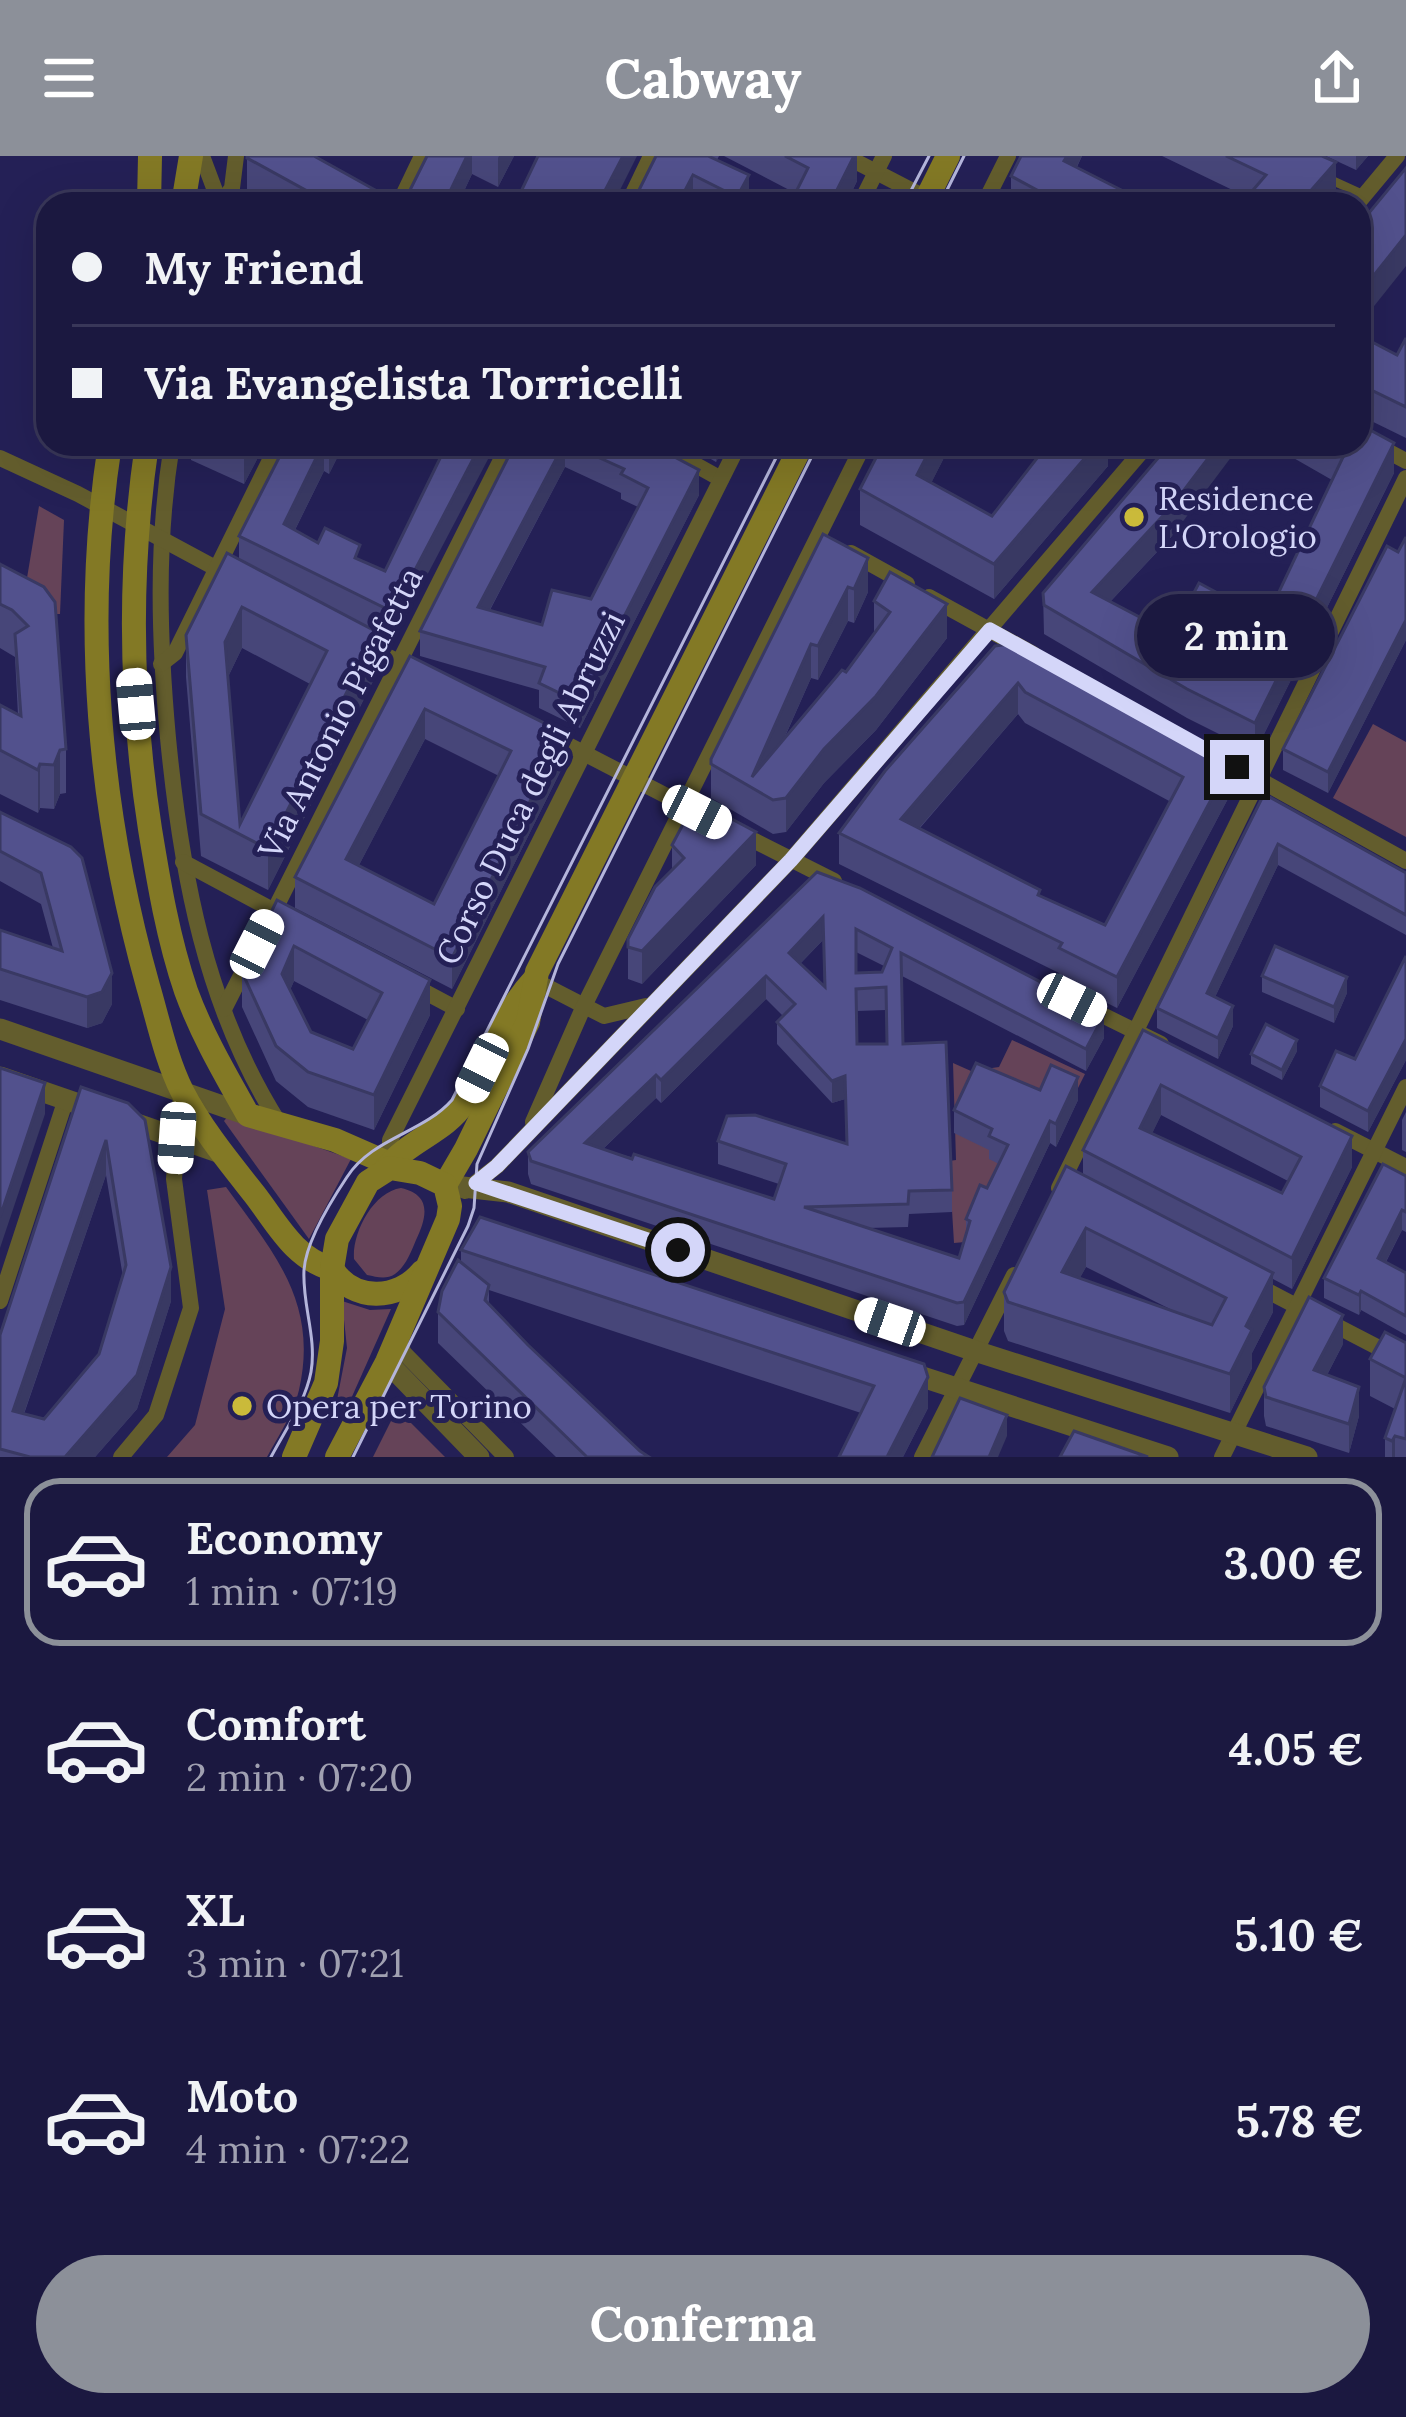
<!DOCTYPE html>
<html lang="it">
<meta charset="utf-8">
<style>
:root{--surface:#1b1840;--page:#242147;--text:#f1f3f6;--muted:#a0a0b1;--line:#393759;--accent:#8c9099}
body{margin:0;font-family:Lora,serif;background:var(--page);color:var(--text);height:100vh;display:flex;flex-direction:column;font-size:45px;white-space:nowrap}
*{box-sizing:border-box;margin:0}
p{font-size:39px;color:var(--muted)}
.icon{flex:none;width:66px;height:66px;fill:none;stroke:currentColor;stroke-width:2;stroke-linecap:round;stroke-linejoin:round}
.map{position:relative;height:1301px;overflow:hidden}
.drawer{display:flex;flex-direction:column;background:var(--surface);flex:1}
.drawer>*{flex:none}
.banner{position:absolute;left:36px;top:36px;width:1335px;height:264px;border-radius:36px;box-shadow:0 12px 48px #0002,0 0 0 3px var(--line);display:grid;align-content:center;height:264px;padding:0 36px;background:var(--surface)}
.end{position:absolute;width:54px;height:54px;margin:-27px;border:15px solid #d4d6f9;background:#111;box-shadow:0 0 0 6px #111}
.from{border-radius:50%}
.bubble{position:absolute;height:84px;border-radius:42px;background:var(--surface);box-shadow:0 12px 48px #0002,0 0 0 3px var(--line);font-size:39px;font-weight:700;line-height:84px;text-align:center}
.car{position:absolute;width:36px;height:72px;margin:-36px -18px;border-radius:15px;box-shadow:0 0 9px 3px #0007;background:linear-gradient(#fff 24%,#345 0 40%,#fff 0 76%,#345 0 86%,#fff 0)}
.banner b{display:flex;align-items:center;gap:42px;height:114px;font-size:45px}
.banner b+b{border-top:3px solid var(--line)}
.banner i{width:30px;height:30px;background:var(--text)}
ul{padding:21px 0 0;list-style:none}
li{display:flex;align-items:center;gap:36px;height:168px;margin:0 24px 18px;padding:0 12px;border:6px solid transparent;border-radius:36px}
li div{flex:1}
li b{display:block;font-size:45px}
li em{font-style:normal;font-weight:700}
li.selected{border-color:var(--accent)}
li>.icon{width:108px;height:108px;stroke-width:1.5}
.button{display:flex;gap:24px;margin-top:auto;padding:24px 36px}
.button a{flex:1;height:138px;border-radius:72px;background:var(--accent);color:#fff;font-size:48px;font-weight:700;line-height:138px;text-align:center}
header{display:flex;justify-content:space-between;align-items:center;height:156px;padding:0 36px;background:var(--accent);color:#fff;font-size:54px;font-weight:700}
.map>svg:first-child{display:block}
.green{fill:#654358}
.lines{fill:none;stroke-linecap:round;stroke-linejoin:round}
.service{stroke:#635d2d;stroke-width:9}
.minor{stroke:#635d2d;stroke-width:16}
.tertiary{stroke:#635d2d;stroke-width:21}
.secondary{stroke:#837925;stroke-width:24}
.tram{stroke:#b4b5db;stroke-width:3}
.wall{fill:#474679;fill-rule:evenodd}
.shaded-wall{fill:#393963}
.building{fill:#52518d;stroke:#393963;stroke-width:3;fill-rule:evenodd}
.route{stroke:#d4d6f9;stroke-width:15}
.poi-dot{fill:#caba3a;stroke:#242056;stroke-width:4.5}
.labels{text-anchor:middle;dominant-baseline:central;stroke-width:10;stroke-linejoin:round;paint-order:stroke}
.poi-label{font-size:33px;fill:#d4d6f9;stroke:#242056;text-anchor:start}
.street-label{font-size:33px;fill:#d4d6f9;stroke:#242056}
</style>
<header><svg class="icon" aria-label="menu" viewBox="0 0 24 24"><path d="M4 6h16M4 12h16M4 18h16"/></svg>Cabway<svg class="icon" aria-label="share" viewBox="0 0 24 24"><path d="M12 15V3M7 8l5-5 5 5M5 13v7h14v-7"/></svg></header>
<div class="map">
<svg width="1406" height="1301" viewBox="0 0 1406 1301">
<rect width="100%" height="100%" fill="#242056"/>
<g class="green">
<path d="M39,350l25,14 -4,94h-5l-29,-30z"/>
<path d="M1373,568l33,18v95l-73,-39z"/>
<path d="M1012,884l73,34 -12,24 -81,54 16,16 -43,74 -11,1 -5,-82 7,-1 -3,-97 18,8 28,-4z"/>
<path d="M228,960l123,43 -42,80 -85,-118z"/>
<path d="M226,1031c47,65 93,115 73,203 -5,23 -21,46 -32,67h-100l28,-32 30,-116 -18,-119z"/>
<path d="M401,1032c31,7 26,29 15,52 -5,12 -10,26 -21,34 -9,6 -18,3 -28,1l-13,-16c-2,-26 19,-67 47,-71z"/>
<path d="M342,1145l28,9 21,-1 -45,101 -10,-5 11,-57z"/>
<path d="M397,1253l48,48h-72z"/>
</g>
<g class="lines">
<path class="service" d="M1329,23l35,16"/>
<g class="minor">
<path d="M202,0l18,48"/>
<path d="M845,0l93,48"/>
<path d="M221,48l11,-16 4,-32"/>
<path d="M399,48l23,-48"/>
<path d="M628,48l23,-48"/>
<path d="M860,48l24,-48"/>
<path d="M984,48l24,-48"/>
<path d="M1357,48l40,-48"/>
<path d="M1359,280l47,25"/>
<path d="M172,288c-16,99 -13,195 -4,294 13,134 37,269 111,385"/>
<path d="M658,288l63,35"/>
<path d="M0,302l78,36 156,84"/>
<path d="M851,397l56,31"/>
<path d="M929,441l104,57"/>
<path d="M358,486l63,31"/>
<path d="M161,508l14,-11 103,-209"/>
<path d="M547,578l164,85"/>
<path d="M1213,598l193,107"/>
<path d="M739,677l95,48"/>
<path d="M183,706l99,53"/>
<path d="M271,761l238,-473"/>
<path d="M534,824l70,36 42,-10"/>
<path d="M410,828l47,25"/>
<path d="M1088,852l73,36"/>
<path d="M224,853l27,-53"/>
<path d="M533,966l50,-114 281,-564"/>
<path d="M1335,975l71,36"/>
<path d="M390,1008v-24l349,-696"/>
<path d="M1059,1032l347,-710"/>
<path d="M465,1035l32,-25 294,-306 357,-416"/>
<path d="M1252,1127l52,27"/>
<path d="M0,1145l66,-202"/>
<path d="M1327,1165l79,41"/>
<path d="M397,1183l7,14 102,104"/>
<path d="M121,1301l35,-42 35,-107 -17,-129 7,-85"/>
<path d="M922,1301l92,-182"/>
<path d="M1222,1301l184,-370"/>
</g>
<g class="tertiary">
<path d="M0,873l248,86"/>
<path d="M0,921l221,76"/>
<path d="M445,1029l63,7 467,159 332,106"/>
<path d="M387,1206l92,95"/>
<path d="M904,1215l264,86"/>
</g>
<g class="secondary">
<path d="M149,48l1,-48"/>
<path d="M183,48l8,-48"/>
<path d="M924,48l24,-48"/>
<path d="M110,288c-28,179 -11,368 38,542 10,34 18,73 34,105 19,37 47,71 73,104 23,30 39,63 77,74"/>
<path d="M147,288c-19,129 -17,256 3,385 9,55 18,109 36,162 16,44 39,83 62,124l87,25 64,28"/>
<path d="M385,1014c22,-29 60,-38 79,-67 26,-40 36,-87 70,-123"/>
<path d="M445,1029l21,-36 62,-127 9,-50 265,-528"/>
<path d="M332,1113c21,33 66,32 90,3"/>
<path d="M294,1301l32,-74 6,-42v-72l5,-30 31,-57 22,-14 30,5 25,12 5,21 -2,13 -61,143 -50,95"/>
</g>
<g class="tram">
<path d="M904,48l25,-48"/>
<path d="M940,48l24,-48"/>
<path d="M271,1301c14,-27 34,-54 40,-85 6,-35 -9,-67 -7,-102 2,-29 27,-69 43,-93 25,-39 76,-44 105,-77l331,-656"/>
<path d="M353,1301l115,-231 6,-18 3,-44 51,-115 30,-85 260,-520"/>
</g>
</g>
<g class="wall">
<path d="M427,0h87l-16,31 -26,-13 -14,30h-55z"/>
<path d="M656,0h63l-2,4 32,44h-117z"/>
<path d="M724,0h133v25l-11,23h-56l5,-11z"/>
<path d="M1021,0h61l-5,11 72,37h-138v-28z"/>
<path d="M1162,0h160l14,37 -10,11h-85l6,-7z"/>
<path d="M1326,0h42l-12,14z"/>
<path d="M247,2l130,46h-103l-27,-15z"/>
<path d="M1406,182v100l-47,-23v-76l11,7 27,9z"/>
<path d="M191,288h74l-21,40 -53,-24z"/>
<path d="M286,288h58l-15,30 -5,-3 -29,59 23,13 67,28 62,-127 -54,196 -16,-8v41l-109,217 -67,-34 -15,-179v-42l53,-76v-23zM242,492l68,36 -70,140 -12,-147z"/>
<path d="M515,288h135l49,51 -119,233 -41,-20v-18l-119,-34v-25zM565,311l56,26v6l17,8 -47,92 -49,26 -52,-15z"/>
<path d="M685,288h40l-9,18z"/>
<path d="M883,288h68l-20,39 61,33 116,-72v22l-114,133 -134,-74v-36z"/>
<path d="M1269,288h90l35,29 -139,279 -68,-34 -143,-84 -1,-41 129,-57 -62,66 62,32 70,1 -16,29 15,8 91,-192z"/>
<path d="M823,378l45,58 -14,31 -6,-2 -30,59 -7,-2 -27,61 62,-67 28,-37v-34l73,37 -71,92 -52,53 -38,49 -13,2 -62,-36v-39z"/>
<path d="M1406,381v103l-78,153 -45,-23v-21z"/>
<path d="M0,408l44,23 22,162v44l-6,1 -6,15 -14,-1 -2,5 -38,-19v-89l18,10 -3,-58 -15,-9z"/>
<path d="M995,490l236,147 -114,215 -58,-29v-6l-220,-109v-31zM1018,558l7,9 146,79 -66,123 -65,-29 -120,-68z"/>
<path d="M410,500l154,108 -112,225 -157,-81v-31zM425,583l74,37 -65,128 -75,-39z"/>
<path d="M1264,638l142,79v62l-128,-70 -63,132 18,29 -15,33 -61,-31v-20z"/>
<path d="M0,656l71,35 41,157 -10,19 -15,5 -87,-28v-70l53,18 -12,-44 -41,-23z"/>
<path d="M672,689l84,20 -114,119 -14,-5v-40l44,-68z"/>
<path d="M817,716l287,166 -18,33 -184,-95 1,68 49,146v22l-43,2 -1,13 -41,1 92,30 7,-23v-16l21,-31 12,-24 -10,-5v-9l-35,-17v-23l86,-20 38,10 -22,47 -6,-4 -86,182 -7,1 -426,-142 -3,-10v-22zM823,784l1,47 -24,-23zM856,796l28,14 -2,6 -26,1zM766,843l17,17 -6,6v22l55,59 13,-4 1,44 -128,-2v23l61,20 -5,15 -171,-50 53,-51 5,5zM886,854l1,34h-30v-33z"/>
<path d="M277,744l153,115 -56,115 -66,-23 -32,-26 -34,-74v-35zM294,825l74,39 -15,29 -42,-17 -21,-42z"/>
<path d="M1406,800v104l-38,72 -48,-25v-21l35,-27z"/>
<path d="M1262,820l85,17 -13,30 -72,-31z"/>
<path d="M1143,874l209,137 -60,122 -19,-10v33l-21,41v15l-22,45 -222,-72 -4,-10v-39l79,-117v-25zM1161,959l127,66 -6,12 -130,-60zM1086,1111l94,47 -101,-35z"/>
<path d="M1297,895l-15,29 -31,-16v-10z"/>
<path d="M128,947l43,198 -34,108 -42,48h-95v-122zM106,1019l17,102 -24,77 -55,65 -20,-5z"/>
<path d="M1406,956v40l-4,-2v-30z"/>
<path d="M1406,1020v56l-4,-2 -16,32 20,11v62l-45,-25 -2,5 -35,-17v-20z"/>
<path d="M480,1061l448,191 -25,49h-64l22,-44 -372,-123v13l39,42 112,106 9,6h-93l-118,-114v-31l23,-50v-12z"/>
<path d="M1406,1187v114h-21v-19l10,-29 -25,-13v-37z"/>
<path d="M1343,1188l-16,31 32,41 -10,37 -83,-27 -2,-10v-29z"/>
</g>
<g class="shaded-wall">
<path d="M467,0h5v18l-14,30h-14z"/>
<path d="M499,0h15l-16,31v-29z"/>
<path d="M623,0h14l-24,48h-15z"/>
<path d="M854,0h3v25l-11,23h-16z"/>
<path d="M1067,0h15l-18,36v-31z"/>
<path d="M1356,0h12l-12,14z"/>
<path d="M1336,6v31l-10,11h-27z"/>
<path d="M693,19v29h-15z"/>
<path d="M749,19v29h-12v-7z"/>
<path d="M1406,79v31l-47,59v-31z"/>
<path d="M1394,287v30l-139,279v-29z"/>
<path d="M248,288h17l-21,40v-34z"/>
<path d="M324,288v27l-40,81v-28z"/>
<path d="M330,288h14l-15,30v-29z"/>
<path d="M481,288h15l-103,196v-28z"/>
<path d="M565,288v23l-87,165v-25z"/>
<path d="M716,288h9l-9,18z"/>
<path d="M933,288h18l-34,67v-36z"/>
<path d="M1094,288h14v22l-114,133v-35z"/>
<path d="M1219,288h22l-69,92 -80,85v-29z"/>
<path d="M699,314v25l-119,233v-25z"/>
<path d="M868,402v34l-14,31v-34z"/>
<path d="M848,431v34l-30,59v-34z"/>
<path d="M947,448v34l-71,92 -52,53 -38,49v-34l38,-49z"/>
<path d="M1242,450v29l-28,52v-29z"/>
<path d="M242,451v41l-17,35v-41z"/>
<path d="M1406,464v20l-78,153v-21z"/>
<path d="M377,476v41l-109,217v-41z"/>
<path d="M811,488v34l-51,114 -8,-15z"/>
<path d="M1018,527v31l-117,135v-30z"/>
<path d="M425,553v30l-79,151v-31z"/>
<path d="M564,577v31l-112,225v-31z"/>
<path d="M60,594v44l-6,15v-44z"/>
<path d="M1231,606v31l-114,215v-31z"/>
<path d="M40,608v44l-2,5v-43z"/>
<path d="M756,676v33l-114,119v-33z"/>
<path d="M1278,688v21l-71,149v-21z"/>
<path d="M823,761v23l-34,35v-22z"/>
<path d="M294,790v35l-12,28v-35z"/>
<path d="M112,817v31l-10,19 -15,5v-31z"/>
<path d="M766,820v23l-105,104v-23z"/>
<path d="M1347,821v16l-13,30v-16z"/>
<path d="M430,824v35l-56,115v-35z"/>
<path d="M1233,850v20l-15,33v-21z"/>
<path d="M1104,859v23l-18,33v-22z"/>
<path d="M1406,883v21l-38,72v-21z"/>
<path d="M1297,884v11l-15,29v-10z"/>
<path d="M656,919v23l-71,68v-23z"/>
<path d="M845,920v23l-13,4v-22z"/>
<path d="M1078,921v23l-22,47v-23z"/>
<path d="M45,927v31l-45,134v-31z"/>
<path d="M1161,929v30l-21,44v-31z"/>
<path d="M1050,965v22l-86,182v-23z"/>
<path d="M1352,980v31l-60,122v-31z"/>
<path d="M106,984v35l-93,270v-34z"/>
<path d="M1402,1054v20l-24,47v-19z"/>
<path d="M1086,1072v39l-24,44v-39z"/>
<path d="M171,1111v34l-34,108 -42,48h-30z"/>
<path d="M1273,1117v39l-21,41v15l-22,45v-39l16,-48z"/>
<path d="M1361,1135v19l-2,5v-20z"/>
<path d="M1343,1159v29l-29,56v-30z"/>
<path d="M928,1221v31l-25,49h-16z"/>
<path d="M1359,1231v29l-10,37v-29z"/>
<path d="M1007,1259v21l-9,21h-9z"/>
<path d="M1395,1280v21h-3v-16z"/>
</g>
<g class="building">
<path d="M247,0h67l63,35 -7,13h-39l-84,-46z"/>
<path d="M427,0h40l-23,48h-41z"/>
<path d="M538,0h85l-25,48h-83z"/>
<path d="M656,0h52l41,19 -12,22 -44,-22 -15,29h-46z"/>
<path d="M785,0h69l-24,48h-40l18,-36z"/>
<path d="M1021,0h46l-3,5 85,43h-86l-52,-28z"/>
<path d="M1226,0h96l14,6 -37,42h-58l25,-29z"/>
<path d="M1406,12v67l-47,59v-69z"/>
<path d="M1406,182v69l-47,-23v-45l11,7 2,-4 25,13z"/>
<path d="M1359,268l35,19 -139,280 -68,-34 -143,-84 -1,-12 127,-149h49l-47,62 -80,86 80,42 27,-51 43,23 -28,52 27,14 102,-215 -23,-13h39z"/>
<path d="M230,288h18l-4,6z"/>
<path d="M286,288h37l-39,80 34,19 7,-15 35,17 -5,13 30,13 62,-127h34l-88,168 -154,-76z"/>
<path d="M515,288h49l-86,163 64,18 10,-35 39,9 57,-111 -27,-14 3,-5 -55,-25h81l49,26 -119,233 -41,-20 6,-16 -125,-36z"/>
<path d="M883,288h50l-16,31 75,41 56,-72h49l-103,120 -134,-75z"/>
<path d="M823,378l45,24 -14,31 -6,-2 -30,59 -7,-2 -59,133 90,-107 4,2 44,-60 -16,-11 16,-29 57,32 -71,92 -52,53 -38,49 -13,2 -62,-36v-5z"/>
<path d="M1406,381v83l-78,152 -45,-23 104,-203 11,6z"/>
<path d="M227,397l150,79 -109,217 -67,-35 -15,-179zM242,451l85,44 -87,173 -15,-182z"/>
<path d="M0,408l44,23 11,15 11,147 -6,1 -6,15 -14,-1 -2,6 -38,-20v-45l21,11 -6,-82 13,-8 -16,-16 -12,-6z"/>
<path d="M1016,487l215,119 -114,215 -58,-29 3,-5 -223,-110 46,-62 110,-125zM1018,527l7,9 158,85 -78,148 -67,-30 2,-5 -139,-71z"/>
<path d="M410,500l154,77 -112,225 -157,-81zM425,553l86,42 -77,153 -88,-45z"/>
<path d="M1264,638l142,79v42l-128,-71 -71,149 26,13 -15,32 -61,-30z"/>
<path d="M696,644l60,32 -114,119 -14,-4v-8l27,-52 29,-29 -12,-13z"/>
<path d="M0,656l71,35 11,11 30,115 -10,19 -15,5 -87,-28v-39l62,21 -21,-78 -41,-22z"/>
<path d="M817,716l43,16 244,127 -18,34 -185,-96 2,91 43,-2 6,148 -43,1 -1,13 -104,3 155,51 11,-37 -4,-2 14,-34 7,3 21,-43 -19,-9 3,-7 -38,-19 22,-47 64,27 11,-25 27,12 -22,47 -6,-3 -86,181 -7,1 -426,-142 -3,-9zM823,761l2,70 -36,-34zM856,773l36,19 -10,24 -26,1zM766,820l29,28 -18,18 55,59 13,-5 2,68 -92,-29 -28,1 -9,25 68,23 -12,35 -140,-45 -2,5 -47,-16 71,-68 5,5zM886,831l1,57h-30l-1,-55z"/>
<path d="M277,744l153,80 -56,115 -66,-23 -32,-26 -34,-74zM294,790l88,47 -29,56 -42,-17 -29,-58z"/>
<path d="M1275,790l72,31 -13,30 -72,-31z"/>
<path d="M1406,800v83l-38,72 -48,-25 16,-35 19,8z"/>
<path d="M1266,868l31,16 -15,30 -31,-16z"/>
<path d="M1143,874l209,106 -60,122 -209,-108zM1161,929l140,72 -19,36 -142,-65z"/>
<path d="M0,912l45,15 -45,134z"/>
<path d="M81,931l47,16 17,17 26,147 -34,108 -72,82h-35l-30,-8v-114zM106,984l20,125 -27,89 -55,65 -31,-8z"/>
<path d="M1383,1008l23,12v36l-4,-2 -24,48 28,15v43l-45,-25 -2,4 -35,-17z"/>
<path d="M1066,1010l207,107 -27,53 6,4 -22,44 -222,-72 -4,-10zM1086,1072l140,70 -14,27 -150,-53z"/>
<path d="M480,1061l444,147 4,13 -41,80h-48l35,-71 -413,-136z"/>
<path d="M458,1104l31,25 -4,15 43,45 112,106 9,6h-62l-149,-145 4,-21z"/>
<path d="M1309,1141l34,18 -29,55 45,17 -10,37 -83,-27 -2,-10z"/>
<path d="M1385,1176l21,11v96l-11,-3 -3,5 -7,-3 21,-60 -36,-19z"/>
<path d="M960,1242l47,17 -18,42h-57z"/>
<path d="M1074,1275l74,26h-88z"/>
</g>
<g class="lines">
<path class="route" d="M678,1094l-202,-67 21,-17 294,-306 199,-230 247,137"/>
</g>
<g class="poi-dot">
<circle cx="1134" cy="361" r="12"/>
<circle cx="242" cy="1250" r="12"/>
</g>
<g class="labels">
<g class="poi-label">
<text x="1158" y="342">Residence<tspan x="1158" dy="38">L'Orologio</tspan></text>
<text x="266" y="1250">Opera per Torino</text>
</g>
<g class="street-label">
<text transform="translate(340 557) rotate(-63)">Via Antonio Pigafetta</text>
<text transform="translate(530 632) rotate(-64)">Corso Duca degli Abruzzi</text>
</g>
</g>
</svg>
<i class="end from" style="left:678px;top:1094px"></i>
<i class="end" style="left:1237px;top:611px"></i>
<div class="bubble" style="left:1137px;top:438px;width:198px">2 min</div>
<i class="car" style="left:136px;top:548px;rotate:355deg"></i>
<i class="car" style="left:697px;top:656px;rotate:117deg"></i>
<i class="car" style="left:257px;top:788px;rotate:27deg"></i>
<i class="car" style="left:1072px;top:844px;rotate:116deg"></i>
<i class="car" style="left:482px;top:912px;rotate:206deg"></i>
<i class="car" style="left:177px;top:982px;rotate:184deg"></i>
<i class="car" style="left:890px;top:1166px;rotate:289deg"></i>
<div class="banner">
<b><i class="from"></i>My Friend</b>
<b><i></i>Via Evangelista Torricelli</b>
</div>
</div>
<section class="drawer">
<ul>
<li class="selected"><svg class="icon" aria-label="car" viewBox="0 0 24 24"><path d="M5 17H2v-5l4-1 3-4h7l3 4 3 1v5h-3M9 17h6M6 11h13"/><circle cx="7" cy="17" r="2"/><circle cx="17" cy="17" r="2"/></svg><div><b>Economy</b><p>1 min · 07:19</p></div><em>3.00 €</em></li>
<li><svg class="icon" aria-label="car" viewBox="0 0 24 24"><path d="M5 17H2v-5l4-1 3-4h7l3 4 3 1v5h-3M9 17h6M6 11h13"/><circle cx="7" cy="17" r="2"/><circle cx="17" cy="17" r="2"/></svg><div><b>Comfort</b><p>2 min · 07:20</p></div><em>4.05 €</em></li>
<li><svg class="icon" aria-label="car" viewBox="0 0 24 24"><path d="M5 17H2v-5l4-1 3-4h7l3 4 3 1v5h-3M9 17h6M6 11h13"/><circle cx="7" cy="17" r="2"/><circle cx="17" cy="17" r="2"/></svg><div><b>XL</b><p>3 min · 07:21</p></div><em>5.10 €</em></li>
<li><svg class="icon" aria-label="car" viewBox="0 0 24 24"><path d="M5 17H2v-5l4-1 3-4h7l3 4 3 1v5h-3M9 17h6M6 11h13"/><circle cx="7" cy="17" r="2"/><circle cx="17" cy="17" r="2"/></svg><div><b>Moto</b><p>4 min · 07:22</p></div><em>5.78 €</em></li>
</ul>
<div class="button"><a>Conferma</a></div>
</section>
